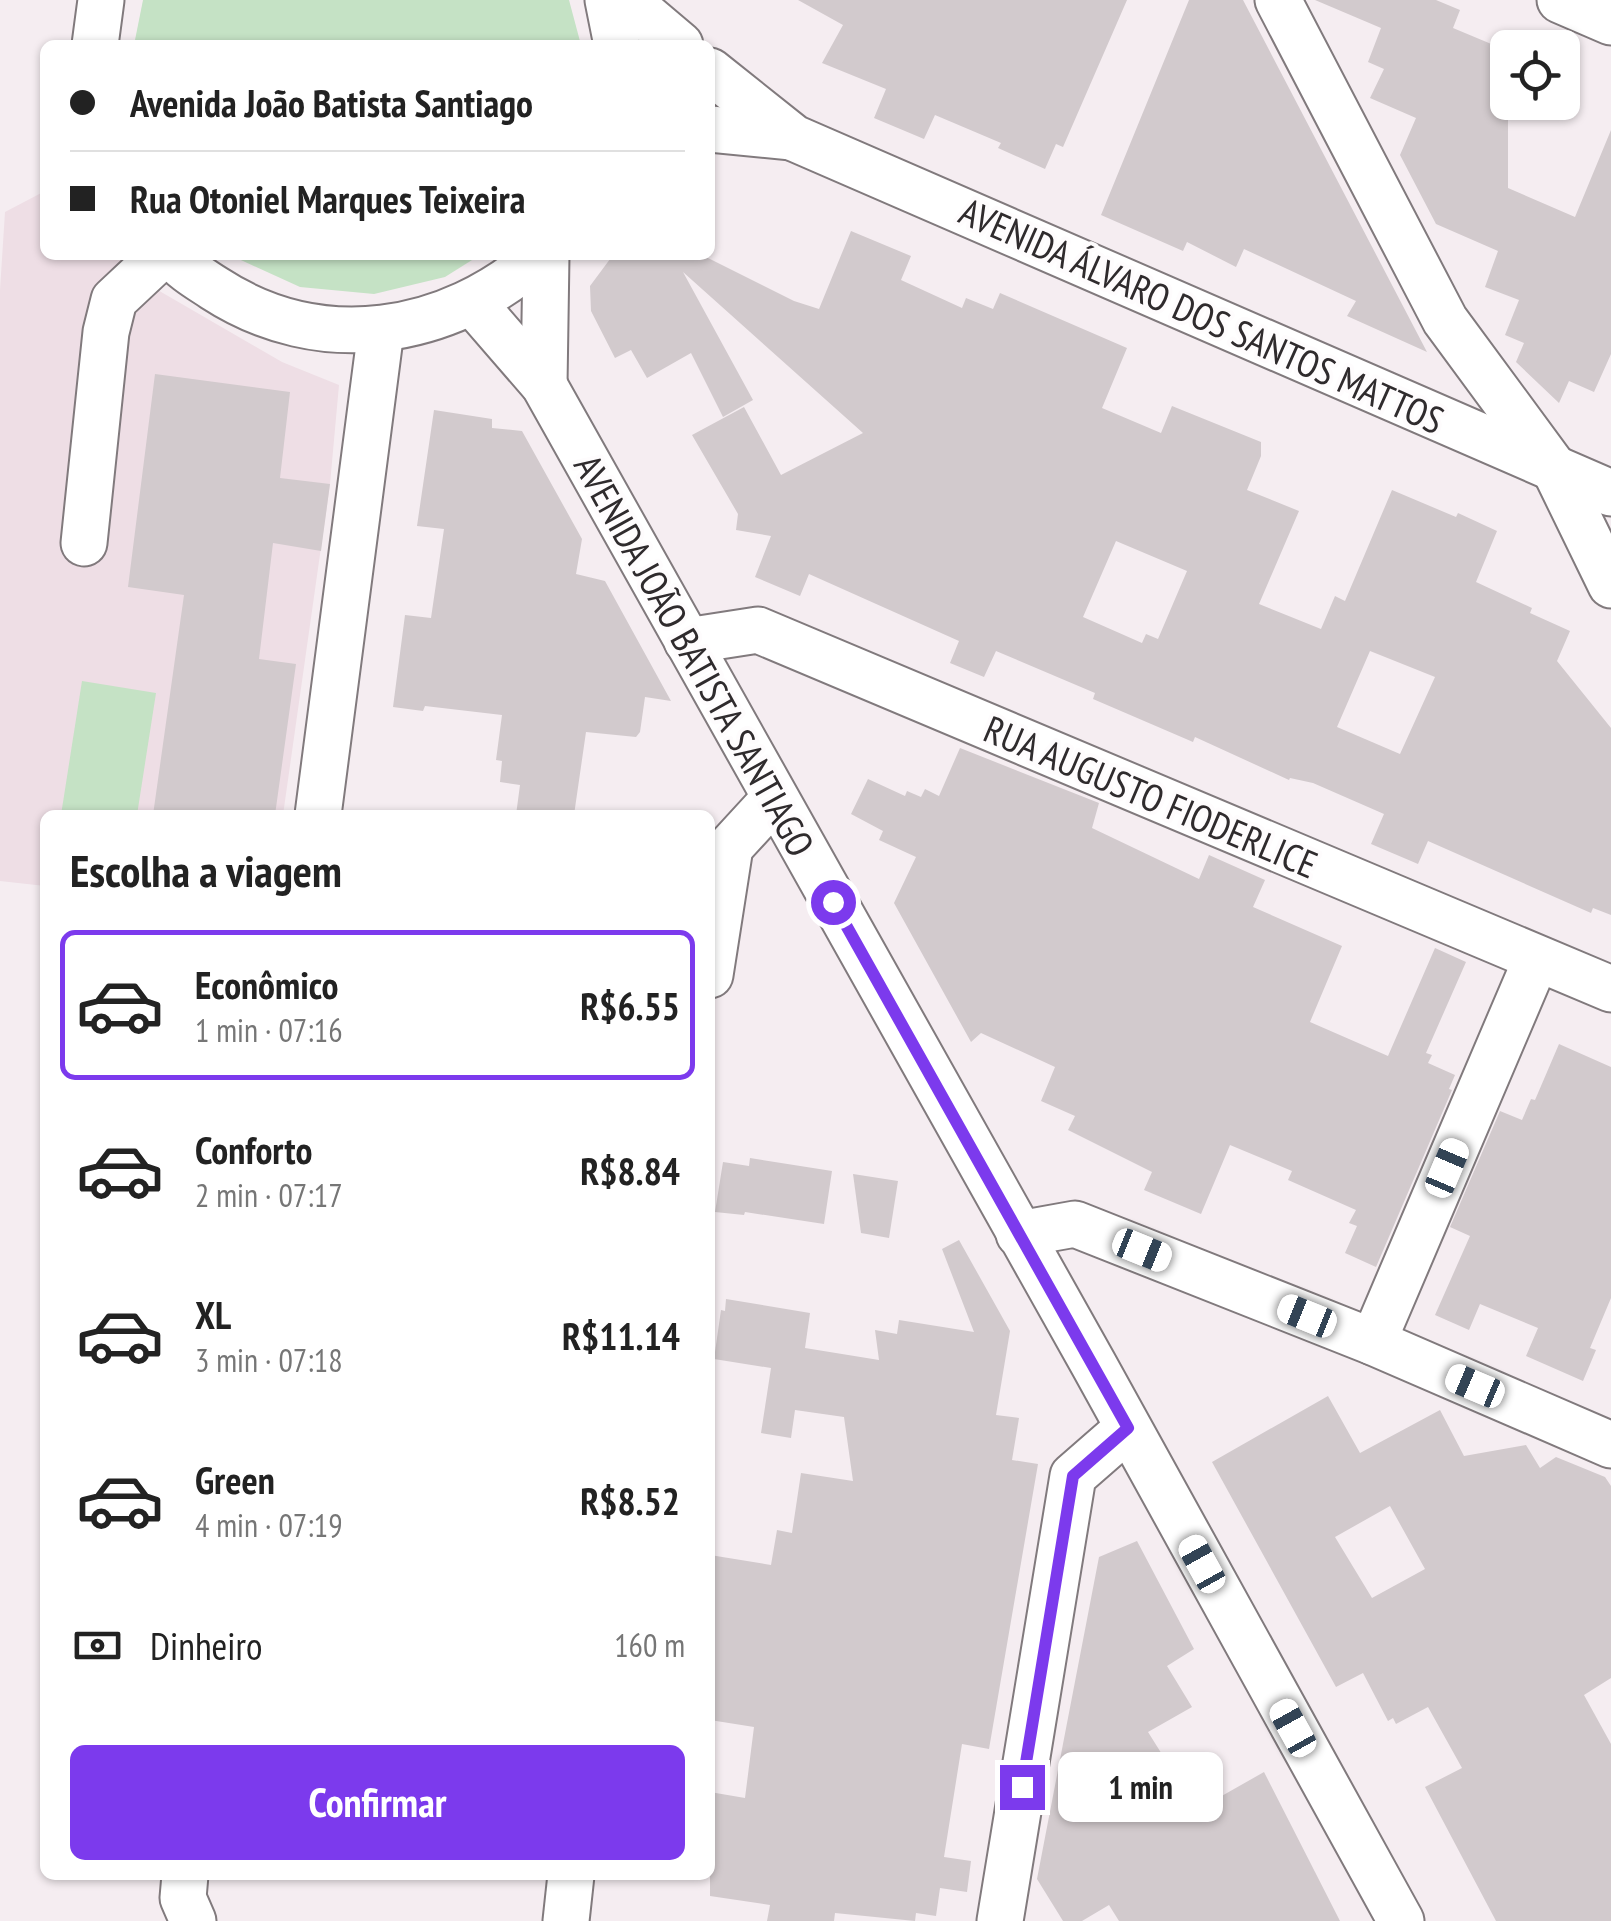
<!DOCTYPE html>
<html lang="pt">
<meta charset="utf-8">
<style>
:root{--surface:#fff;--page:#f2f2f2;--text:#222;--muted:#767676;--line:#e0e0e0;--accent:#7c3aed}
body{margin:0;font-family:"PT Sans Narrow",sans-serif;background:var(--page);color:var(--text);height:100vh;display:flex;flex-direction:column;font-size:38px;white-space:nowrap}
*{box-sizing:border-box;margin:0}
p{font-size:32px;color:var(--muted)}
.icon{flex:none;width:55px;height:55px;fill:none;stroke:currentColor;stroke-width:2;stroke-linecap:round;stroke-linejoin:round}
.map{position:relative;flex:1;overflow:hidden}
.sheet{position:absolute;left:40px;top:810px;width:675px;height:1070px;display:flex;flex-direction:column;background:var(--surface);border-radius:15px;box-shadow:0 2px 8px #0004}
.sheet>*{flex:none}
.top-card{position:absolute;left:40px;top:40px;width:675px;height:220px;border-radius:15px;box-shadow:0 2px 8px #0004;display:grid;align-content:center;height:220px;padding:0 30px;background:var(--surface)}
.fabs{position:absolute;left:1490px;top:30px;display:grid;gap:20px}
.fabs a{display:grid;place-items:center;width:90px;height:90px;border-radius:15px;background:var(--surface);box-shadow:0 2px 8px #0004;font-size:50px}
.end{position:absolute;width:45px;height:45px;margin:-22px;border:12px solid #7c3aed;background:#fff;box-shadow:0 0 0 5px #fff}
.from{border-radius:50%}
.bubble{position:absolute;height:70px;border-radius:15px;background:var(--surface);box-shadow:0 2px 8px #0004;font-size:32px;font-weight:600;line-height:70px;text-align:center}
.car{position:absolute;width:30px;height:60px;margin:-30px -15px;border-radius:12px;box-shadow:0 0 8px 2px #0007;background:linear-gradient(#fff 24%,#345 0 40%,#fff 0 76%,#345 0 86%,#fff 0)}
.top-card b{display:flex;align-items:center;gap:35px;height:95px;font-size:38px}
.top-card b+b{border-top:2px solid var(--line)}
.top-card i{width:25px;height:25px;background:var(--text)}
ul{padding:0;list-style:none}
li{display:flex;align-items:center;gap:30px;height:150px;margin:0 20px 15px;padding:0 10px;border:5px solid transparent;border-radius:15px}
li div{flex:1}
li b{display:block;font-size:38px}
li em{font-style:normal;font-weight:600}
li.active{border-color:var(--accent)}
li>.icon{width:90px;height:90px;stroke-width:1.5}
h2{padding:0 30px;font-size:45px;line-height:120px}
.pay{display:flex;align-items:center;gap:25px;height:110px;padding:0 30px;font-size:38px}
.pay p{margin-inline-start:auto}
.primary-button{display:flex;gap:20px;margin-top:auto;padding:20px 30px}
.primary-button a{flex:1;height:115px;border-radius:15px;background:var(--accent);color:#fff;font-size:40px;font-weight:600;line-height:115px;text-align:center}
.map>svg:first-child{display:block}
.built{fill:#eedee5}
.green{fill:#c5e2c5}
.building{fill:#d2cacd;fill-rule:evenodd}
.lines{fill:none;stroke-linecap:round;stroke-linejoin:round}
.minor-casing{stroke:#817a7d;stroke-width:49}
.minor{stroke:#fff;stroke-width:45}
.route{stroke:#7c3aed;stroke-width:12}
.labels{text-anchor:middle;dominant-baseline:central;stroke-width:8;stroke-linejoin:round;paint-order:stroke}
.street-label{font-size:38px;fill:#2f2b2d;stroke:#fefcfd}
</style>
<div class="map">
<svg width="1611" height="1921" viewBox="0 0 1611 1921">
<rect width="100%" height="100%" fill="#f5edf1"/>
<path class="built" d="M45,191v64h86l25,34 126,73 57,23 -9,99 -47,331h-238v71l-45,-5v-591l5,-78z"/>
<g class="green">
<path d="M143,0h426l12,45h-447z"/>
<path d="M230,255h250l-35,22 -71,17 -74,-7z"/>
<path d="M82,681l74,12 -19,122h-76z"/>
</g>
<g class="building">
<path d="M798,0h329l-64,147 -7,-3 -11,25 -47,-21 3,-5 -66,-28 -11,24 -50,-21 12,-29 -64,-26 21,-38z"/>
<path d="M1189,0h54l184,352 -80,-36 9,-15 -112,-52 -8,18 -49,-25 -4,9 -82,-36z"/>
<path d="M1315,0h121l24,10 -7,18 55,23v137l67,29 36,-87v224l-17,38 -25,-11 -10,22 -43,-41 8,-19 -19,-8 14,-35 -34,-13 13,-36 -62,-27 -36,-69 16,-37 -46,-20 14,-29 -16,-7 13,-34z"/>
<path d="M851,231l60,25 -10,24 61,28 4,-10 27,11 7,-16 127,55 -25,60 59,25 11,-27 89,36v14l-14,34 52,21 -40,93 62,25 14,-33 10,5 47,-111 64,27 2,-4 39,18 -21,51 56,26 -2,5 40,18 -13,30 54,67v187l-18,-7 -2,5 -163,-72 -10,23 -47,-20 13,-30 -71,-31 -23,-5 -1,2 -94,-43 -2,5 -100,-43 2,-6 -99,-42 -12,26 -34,-14 9,-22 -150,-67 -9,22 -45,-19 16,-41 -35,-6 2,-16 -46,-79 52,-28 37,68 82,-42 -180,-161 70,128 -30,17 -32,-64 -44,25 -16,-28 -16,8 -24,-47 -1,-25 23,-31h89l92,46 25,8zM1116,541l71,30 -29,68 -12,-5 -4,9 -59,-26zM1370,651l65,26 -35,77 -63,-27z"/>
<path d="M155,374l135,18 -10,86 50,6 -9,67 -48,-8 -14,116 37,5 -21,151h-122l31,-220 -56,-8z"/>
<path d="M434,410l58,9v9l30,3 60,108 -6,35 29,7 66,120 -26,-4 -5,35 -4,5 -50,-5 -12,83h-58l4,-30 -20,-3 2,-21 -6,-1 6,-45 -77,-9 -2,5 -30,-4 12,-92 26,3 13,-89 -27,-3z"/>
<path d="M960,748l139,55 -7,25 107,51 10,-24 56,25 -12,27 89,39 -32,76 78,34 47,-108 31,14 -40,91 6,2 -4,8 27,12 -6,14 3,1 -76,177 -31,-14 12,-27 -8,-3 7,-13 -68,-30 4,-9 -62,-26 -29,69 -57,-24 8,-18 -84,-42 7,-14 -34,-15 14,-34 -74,-34 -10,9 -77,-139 22,-46 -37,-17 4,-9 -32,-17 17,-35 37,17 2,-5 14,6 4,-8 14,7z"/>
<path d="M1559,1044l52,23v231l-21,50 6,2 -13,31 -57,-25 12,-28 -58,-24 -11,26 -34,-15 35,-79 -20,-9 50,-116 22,9 9,-21 4,1z"/>
<path d="M750,1158l82,13 -8,53 -79,-12 -1,3 -29,-3 8,-50 26,4z"/>
<path d="M853,1174l45,7 -9,57 -28,-5z"/>
<path d="M959,1240l51,91 -14,84 23,3 -7,42 26,4 -49,285 -27,-5 -18,113 27,4 -4,31 -27,-4 -4,28 -20,-3 -1,8 -80,-8 -1,8h-67l3,-16 -60,-9v-104l35,6 9,-71 -44,-7v-165l61,10 6,-35 15,3 9,-60 52,8 -9,-64 -49,-7 -4,28 -30,-5 10,-65 -57,-9 7,-49 4,1 1,-12 84,14 -5,35 74,12 -4,-30 22,4 2,-14 75,12 -32,-83z"/>
<path d="M1328,1396l32,57 80,-43 24,46 62,-11 14,23 16,-11 49,20 6,9v192l-27,17 27,49v177h-115l-71,-134 37,-19 -34,-61 -32,17 -3,-6 -5,3 -25,-48 -27,14 -124,-225zM1390,1506l35,63 -53,29 -37,-61z"/>
<path d="M1137,1541l57,108 -27,17 25,41 -44,25 49,78 67,-38 76,149h-221l-10,-16 -27,16h-19l-26,-42 62,-322z"/>
</g>
<g class="lines">
<defs>
<g id="minor">
<path d="M608,0l9,45"/>
<path d="M627,0l53,45"/>
<path d="M1278,0l167,320 109,148 57,117"/>
<path d="M1560,0l51,22"/>
<path d="M95,45l6,-45"/>
<path d="M710,71l84,67 817,355"/>
<path d="M710,129l82,8"/>
<path d="M172,255c11,14 27,23 42,33 106,69 234,49 326,-33"/>
<path d="M473,303l71,82 550,980 307,556"/>
<path d="M544,385l2,-130"/>
<path d="M84,543l22,-211 8,-32 48,-45"/>
<path d="M687,641l71,-11 853,359"/>
<path d="M318,815l63,-485"/>
<path d="M710,975l20,-128 45,-49"/>
<path d="M1019,1234l56,-10 298,118 238,103"/>
<path d="M1373,1342l163,-382"/>
<path d="M185,1875l-2,23 10,23"/>
<path d="M566,1921l5,-46"/>
<path d="M1000,1921l73,-445 55,-48"/>
</g>
</defs>
<use href="#minor" class="minor-casing"/>
<use href="#minor" class="minor"/>
</g>
<g class="lines">
<path class="route" d="M833,902l295,526 -55,48 -51,311"/>
</g>
<g class="labels">
<g class="street-label">
<text transform="translate(1202 315) rotate(24)">AVENIDA ÁLVARO DOS SANTOS MATTOS</text>
<text transform="translate(695 655) rotate(61)">AVENIDA JOÃO BATISTA SANTIAGO</text>
<text transform="translate(1151 796) rotate(23)">RUA AUGUSTO FIODERLICE</text>
</g>
</g>
</svg>
<div class="fabs">
<a><svg class="icon" aria-label="locate" viewBox="0 0 24 24"><circle cx="12" cy="12" r="6"/><path d="M12 2v4M12 18v4M2 12h4M18 12h4"/></svg></a>
</div>
<i class="end from" style="left:833px;top:902px"></i>
<i class="end" style="left:1022px;top:1787px"></i>
<div class="bubble" style="left:1058px;top:1752px;width:165px">1 min</div>
<i class="car" style="left:1447px;top:1168px;rotate:23deg"></i>
<i class="car" style="left:1142px;top:1250px;rotate:112deg"></i>
<i class="car" style="left:1307px;top:1316px;rotate:292deg"></i>
<i class="car" style="left:1475px;top:1386px;rotate:293deg"></i>
<i class="car" style="left:1202px;top:1564px;rotate:331deg"></i>
<i class="car" style="left:1293px;top:1728px;rotate:331deg"></i>
<div class="top-card">
<b><i class="from"></i>Avenida João Batista Santiago</b>
<b><i></i>Rua Otoniel Marques Teixeira</b>
</div>
<section class="sheet">
<h2>Escolha a viagem</h2>
<ul>
<li class="active"><svg class="icon" aria-label="car" viewBox="0 0 24 24"><path d="M5 17H2v-5l4-1 3-4h7l3 4 3 1v5h-3M9 17h6M6 11h13"/><circle cx="7" cy="17" r="2"/><circle cx="17" cy="17" r="2"/></svg><div><b>Econômico</b><p>1 min · 07:16</p></div><em>R$6.55</em></li>
<li><svg class="icon" aria-label="car" viewBox="0 0 24 24"><path d="M5 17H2v-5l4-1 3-4h7l3 4 3 1v5h-3M9 17h6M6 11h13"/><circle cx="7" cy="17" r="2"/><circle cx="17" cy="17" r="2"/></svg><div><b>Conforto</b><p>2 min · 07:17</p></div><em>R$8.84</em></li>
<li><svg class="icon" aria-label="car" viewBox="0 0 24 24"><path d="M5 17H2v-5l4-1 3-4h7l3 4 3 1v5h-3M9 17h6M6 11h13"/><circle cx="7" cy="17" r="2"/><circle cx="17" cy="17" r="2"/></svg><div><b>XL</b><p>3 min · 07:18</p></div><em>R$11.14</em></li>
<li><svg class="icon" aria-label="car" viewBox="0 0 24 24"><path d="M5 17H2v-5l4-1 3-4h7l3 4 3 1v5h-3M9 17h6M6 11h13"/><circle cx="7" cy="17" r="2"/><circle cx="17" cy="17" r="2"/></svg><div><b>Green</b><p>4 min · 07:19</p></div><em>R$8.52</em></li>
</ul>
<div class="pay"><svg class="icon" aria-label="cash" viewBox="0 0 24 24"><path d="M3 7h18v10H3z"/><circle cx="12" cy="12" r="2"/></svg>Dinheiro<p>160 m</p></div>
<div class="primary-button"><a>Confirmar</a></div>
</section>
</div>
